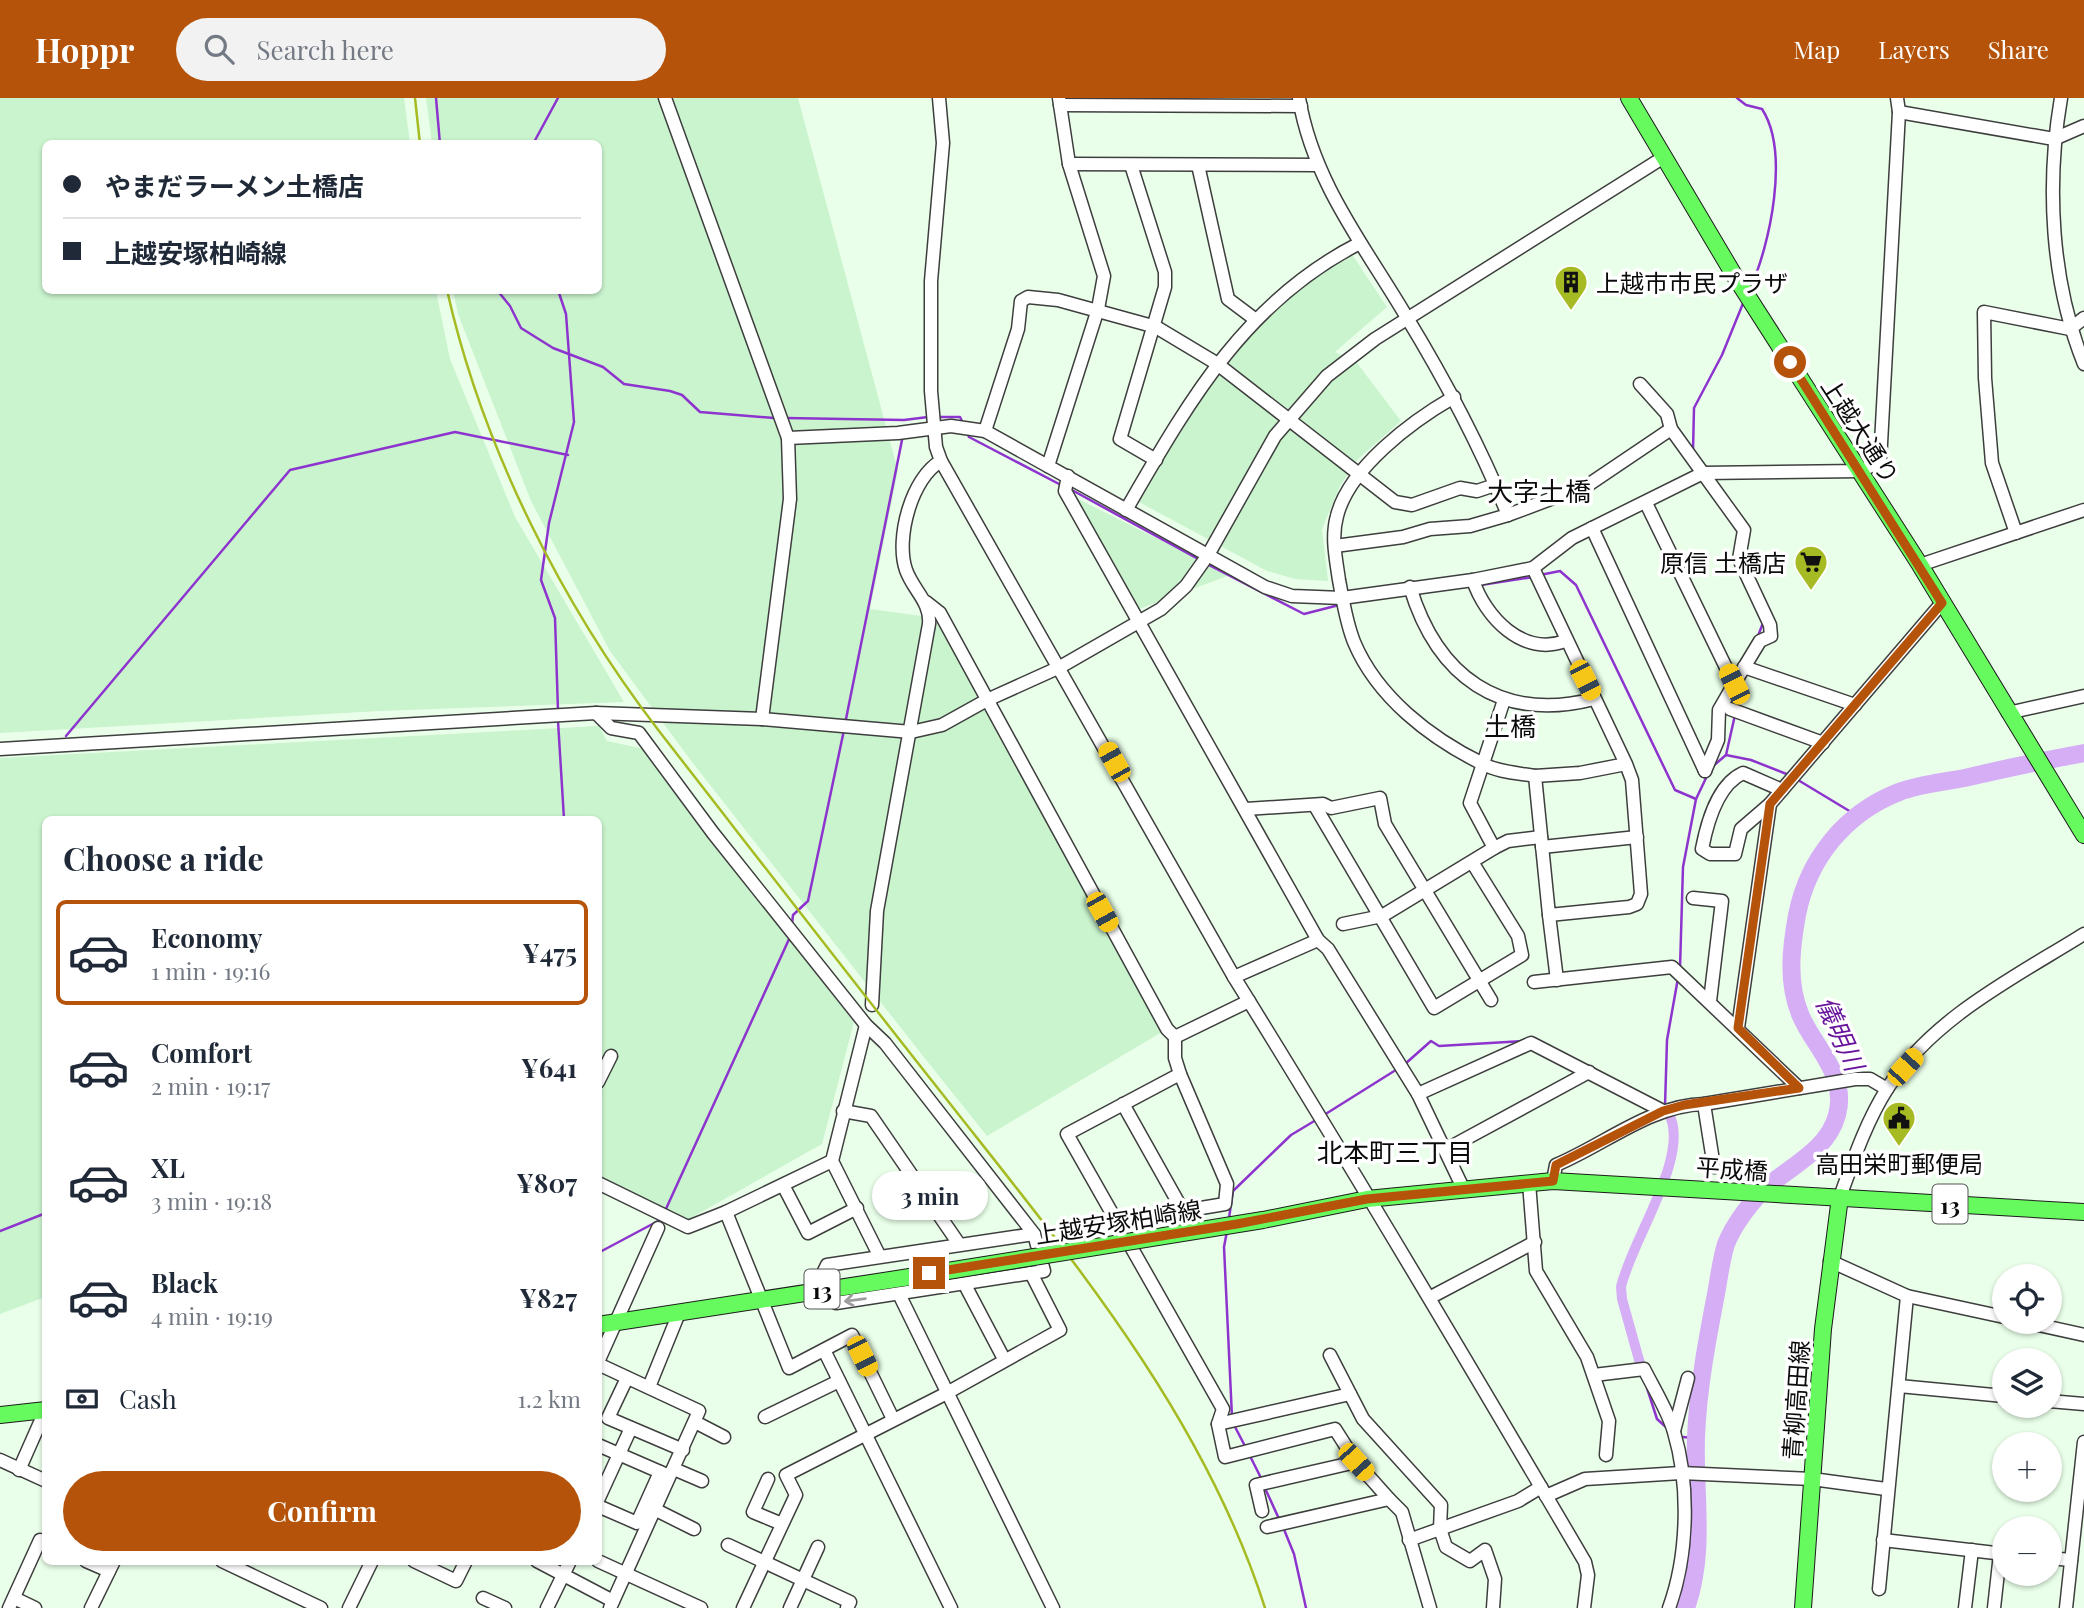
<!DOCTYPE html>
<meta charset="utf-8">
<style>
:root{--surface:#fff;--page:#f2f2f3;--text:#1f2937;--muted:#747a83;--line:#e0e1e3;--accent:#b45309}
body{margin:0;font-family:"Playfair Display","Noto Sans JP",serif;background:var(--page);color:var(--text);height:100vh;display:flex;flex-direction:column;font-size:26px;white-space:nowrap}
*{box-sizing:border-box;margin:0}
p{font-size:23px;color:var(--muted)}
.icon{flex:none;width:38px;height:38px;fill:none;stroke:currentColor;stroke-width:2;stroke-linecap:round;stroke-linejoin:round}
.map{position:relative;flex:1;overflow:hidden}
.details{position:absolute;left:42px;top:718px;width:560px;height:749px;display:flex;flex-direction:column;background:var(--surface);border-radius:10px;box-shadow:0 2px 5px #0004}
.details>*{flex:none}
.guide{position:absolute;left:42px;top:42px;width:560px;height:154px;border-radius:10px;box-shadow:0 2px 5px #0004;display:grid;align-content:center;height:154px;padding:0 21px;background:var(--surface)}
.tools{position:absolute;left:1992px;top:1166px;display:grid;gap:14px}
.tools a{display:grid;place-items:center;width:70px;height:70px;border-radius:50%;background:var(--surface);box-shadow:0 2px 5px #0004;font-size:35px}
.end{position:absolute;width:32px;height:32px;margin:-16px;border:9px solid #b45309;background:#fff;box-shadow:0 0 0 4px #fff}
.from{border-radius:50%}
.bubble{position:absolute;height:49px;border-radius:24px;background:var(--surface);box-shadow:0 2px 5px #0004;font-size:23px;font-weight:700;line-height:49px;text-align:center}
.car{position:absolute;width:21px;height:42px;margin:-21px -10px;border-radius:9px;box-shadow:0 0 5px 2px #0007;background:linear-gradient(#f5c518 24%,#345 0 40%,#f5c518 0 76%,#345 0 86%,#f5c518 0)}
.guide b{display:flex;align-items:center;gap:24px;height:66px;font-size:26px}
.guide b+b{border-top:2px solid var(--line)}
.guide i{width:18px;height:18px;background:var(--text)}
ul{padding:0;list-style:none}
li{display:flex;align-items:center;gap:21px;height:105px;margin:0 14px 10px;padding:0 7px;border:4px solid transparent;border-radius:10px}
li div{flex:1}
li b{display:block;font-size:26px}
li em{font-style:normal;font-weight:700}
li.on{border-color:var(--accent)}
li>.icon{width:63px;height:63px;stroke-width:1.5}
h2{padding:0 21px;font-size:32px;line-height:84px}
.pay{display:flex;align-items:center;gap:18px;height:77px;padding:0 21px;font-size:26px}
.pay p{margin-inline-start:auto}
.action{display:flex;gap:14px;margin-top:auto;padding:14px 21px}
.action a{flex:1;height:80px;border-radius:42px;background:var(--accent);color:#fff;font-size:28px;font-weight:700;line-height:80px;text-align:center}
header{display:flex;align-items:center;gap:42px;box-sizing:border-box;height:98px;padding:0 35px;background:var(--accent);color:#fff}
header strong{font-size:33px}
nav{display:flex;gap:38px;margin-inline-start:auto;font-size:24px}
.search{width:490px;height:63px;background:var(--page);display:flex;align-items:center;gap:18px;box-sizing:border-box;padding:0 24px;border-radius:38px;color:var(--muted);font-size:26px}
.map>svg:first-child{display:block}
.farmland{fill:#caf4ce}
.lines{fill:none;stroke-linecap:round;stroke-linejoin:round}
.stream{stroke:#8e34ce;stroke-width:2.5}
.canal{stroke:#d6aef6;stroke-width:10}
.river{stroke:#d6aef6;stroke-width:18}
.minor-casing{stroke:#3e3e3e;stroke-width:15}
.major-casing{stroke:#1c1c1c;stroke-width:18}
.minor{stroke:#fff;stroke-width:12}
.major{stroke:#67fa5e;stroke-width:16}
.rail{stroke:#a6bb23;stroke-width:2.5}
.major-bridge-casing{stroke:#1c1c1c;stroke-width:18;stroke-linecap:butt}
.major-bridge{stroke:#67fa5e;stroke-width:16}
.oneway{stroke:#9d9d9d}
.route{stroke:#b45309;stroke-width:9}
.labels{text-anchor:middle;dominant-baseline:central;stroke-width:7;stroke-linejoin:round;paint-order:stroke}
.shield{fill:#fff;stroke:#545454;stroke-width:2}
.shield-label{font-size:23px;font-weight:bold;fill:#0b0b0b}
.poi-label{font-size:24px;fill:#0b0b0b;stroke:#fff;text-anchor:start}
.street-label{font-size:24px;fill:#0b0b0b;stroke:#fff}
.neighbourhood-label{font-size:26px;fill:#0b0b0b;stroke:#fff}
.water-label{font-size:26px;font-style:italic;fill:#69149d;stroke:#fff}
</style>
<header>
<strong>Hoppr</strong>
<div class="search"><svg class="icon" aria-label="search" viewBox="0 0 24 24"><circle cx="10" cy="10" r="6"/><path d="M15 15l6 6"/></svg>Search here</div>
<nav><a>Map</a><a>Layers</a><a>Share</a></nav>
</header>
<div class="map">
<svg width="2084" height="1510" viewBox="0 0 2084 1510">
<rect width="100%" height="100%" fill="#e9ffe9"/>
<g class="farmland">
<path d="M0,0h404l6,45 -364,1v146l390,1 14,68 65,158 109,185 -245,9 -379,22z"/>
<path d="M426,0h372l100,373 -28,138 66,9 81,142 145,272 -175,104 -64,-80 -231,-294 -82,-111 -79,-150 -73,-187 -5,-23 145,-1v-146l-166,-1z"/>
<path d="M1351,155l36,54 -52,45 22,11 44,58 -44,39 -17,26 -18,43 6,52 -33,-2 -28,-8 -128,-69 60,-107 53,-65 54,-51z"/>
<path d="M1072,398l158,79 -91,34z"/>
<path d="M599,628l8,15 37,8 59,83 151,190 -32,122 -133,75 -90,-42v-83l13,-30 -13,-5 -1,-240h-552l-1,478 -45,17v-556z"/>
</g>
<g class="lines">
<g class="stream">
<path d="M436,0l4,46"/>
<path d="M1737,0l9,7 16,4c28,43 8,136 -12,180"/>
<path d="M533,46l25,-46"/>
<path d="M497,192l13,16 11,22 32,20 50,19 21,17 46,7 12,4 18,17 74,6"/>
<path d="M558,192l8,24 8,108 -25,101 -8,57 14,38 3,93"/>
<path d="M938,319h22l3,6"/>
<path d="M785,320l119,2 24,-3"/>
<path d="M967,334l2,5 92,48"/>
<path d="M1693,353l1,-43 28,-53 22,-54"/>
<path d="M1070,391l130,71"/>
<path d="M1205,465l99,51 35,-9"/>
<path d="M1540,477l20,-4 16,14 99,205 21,9"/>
<path d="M1481,487l52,-8"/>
<path d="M1758,538l5,-13"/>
<path d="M1737,610l5,-27"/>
<path d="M558,623l6,98"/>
<path d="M845,626l58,-289"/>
<path d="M66,638l224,-266 165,-38 113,23"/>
<path d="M1726,657l25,5 38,15"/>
<path d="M1712,669l14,-12 9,-40"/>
<path d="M1798,682l58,35"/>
<path d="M792,826l1,-9 15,-14 36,-171"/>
<path d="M1680,870l3,-101 13,-68 11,-23"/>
<path d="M1405,966l26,-23 8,5 85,-5"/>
<path d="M1665,1008l2,-66 11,-62"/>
<path d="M1324,1017l75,-47"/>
<path d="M665,1113l125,-274"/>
<path d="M1229,1120l4,-27 58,-56 25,-15"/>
<path d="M0,1133l46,-18"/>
<path d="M1227,1133l-3,16 8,170"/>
<path d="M598,1155l62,-33"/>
<path d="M1647,1290l10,31 10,9"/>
<path d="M1233,1325l13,25"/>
<path d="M1682,1339l14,1"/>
<path d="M1249,1356l13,26"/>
<path d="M1264,1388l16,35"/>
<path d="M1283,1429l11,27 12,54"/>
</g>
<path class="canal" d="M1641,1269l-19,-68 -1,-12c10,-46 70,-131 48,-173"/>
<path class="river" d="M1686,1510c20,-56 8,-113 10,-171 2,-49 11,-96 20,-143 3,-16 5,-34 10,-50 8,-20 26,-44 42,-58 25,-21 60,-37 69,-71 11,-41 -23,-67 -37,-101 -13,-32 -9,-66 -3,-99 11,-56 48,-102 102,-123 21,-8 47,-10 70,-15 38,-9 77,-17 115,-24"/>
<defs>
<g id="minor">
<path d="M665,0l123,340 2,61 -28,220"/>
<path d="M939,0l4,45 -12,138v110l5,56 5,14 293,516c120,193 236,389 351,585l3,13 -4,33"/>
<path d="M1299,0c14,84 65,147 107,218 39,64 74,130 102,199l80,-30 83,-56 73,101 -5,29 31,66 1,11 -11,5 -26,43"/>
<path d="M2061,0c-15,87 -10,184 23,266"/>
<path d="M1060,7l241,1"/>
<path d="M1899,14l155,27 30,-13"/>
<path d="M1069,66l249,1"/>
<path d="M1131,67l34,107v15l-45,152 36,21"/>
<path d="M1198,67l30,134 28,21"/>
<path d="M1640,286l27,30 4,15"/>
<path d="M1454,299c-42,24 -105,71 -117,119 -6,21 -1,43 2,64 4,21 7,42 15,62 23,55 76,96 129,122 15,8 35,9 52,12"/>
<path d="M985,333l33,-102 3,-28 7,-4 30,3 98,27 60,36 179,139 17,3 48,-17 17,3 18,-6"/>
<path d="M788,340l110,-5 53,-7 34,5 280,156 27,9 50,2 131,-18 60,-12 39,-30 131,-65 157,-2 20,-9 19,-350 -2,-14"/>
<path d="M1048,368l50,-157 6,-33 -35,-112 -10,-66"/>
<path d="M1068,378l-3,15 253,449 10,9 90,145 45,94"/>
<path d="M1646,405l88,181 -15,26 -1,30 -13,31"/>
<path d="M1126,412c62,-107 118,-208 234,-267"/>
<path d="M1592,430l113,243"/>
<path d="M2016,435l-24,-70 -7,-85 -1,-66 86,17 14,-11"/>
<path d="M1335,448l68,-9 27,-8 40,-3 38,-11"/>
<path d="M1920,467l164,-55"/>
<path d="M1533,470l93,196 6,16 9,114 -4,10 -8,3 -80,8 -14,-139 45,-3 46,-9"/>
<path d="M1473,482c12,37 50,77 92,61"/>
<path d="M1410,489c27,89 90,136 184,112"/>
<path d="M926,504l14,11 227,416 8,8"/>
<path d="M1744,569l111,38"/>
<path d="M1504,602l-34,103 24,45 14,-7 33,-4"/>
<path d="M1730,611l93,34"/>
<path d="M596,615l15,15 28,5 74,100 153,192 19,18 149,191 -207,31 -12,25 21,13 195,-30 29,57 -115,64 -159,81 10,20 -53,113"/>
<path d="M2008,615l76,-17"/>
<path d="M0,651l596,-36 166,6 149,13 31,-7 45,-25 73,-33 101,-58 25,-23 22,-31 67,-119 52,-60 48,-37 289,-182"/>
<path d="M1770,706l-29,25 -6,25h-25l-8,-5c5,-26 15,-64 41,-76l39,17"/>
<path d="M1315,708l119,202 88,-53 -4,-19 -46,-74"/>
<path d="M1246,711l77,-5 8,4 49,-10 5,26 106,176"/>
<path d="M1542,749l95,-10"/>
<path d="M1693,800l29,3 -12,100"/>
<path d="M1549,817l8,65"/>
<path d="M1343,826l39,-8 112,-68"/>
<path d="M1234,879l84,-37"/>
<path d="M1534,884l138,-15 127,121"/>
<path d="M1249,903l-74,36v21l5,16 -113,60 156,275 -5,15 7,33 110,-28 21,33 33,37"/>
<path d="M872,907l5,-94 52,-287c2,-22 -16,-34 -23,-54 -11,-32 6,-93 35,-109"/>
<path d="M866,927l-34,136 47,94"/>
<path d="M1738,930l32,-224 172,-201"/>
<path d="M598,984l13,-26"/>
<path d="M1418,996l113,-51 132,68"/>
<path d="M1123,1006l60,107 42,-7 2,-20 -47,-110"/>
<path d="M1704,1006l10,63"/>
<path d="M843,1013l28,5 88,128"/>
<path d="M1445,1052l144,-78"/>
<path d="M1553,1083l3,-16c48,-20 95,-60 148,-61l151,-25h15l17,10"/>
<path d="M598,1085l90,44 38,-15 106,-51"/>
<path d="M1529,1085l7,88 51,86 22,64 -3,34"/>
<path d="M783,1087l25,48 49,-25"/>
<path d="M1840,1099c13,-36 26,-75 47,-108 45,-71 128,-112 197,-155"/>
<path d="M726,1114l63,156 63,-33 41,84"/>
<path d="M1830,1163l77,35 97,21"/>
<path d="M1031,1175l13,-2 -10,-37"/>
<path d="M965,1187l39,74"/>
<path d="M899,1196l154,314"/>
<path d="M1431,1199l104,-55"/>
<path d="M2021,1223l63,14"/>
<path d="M824,1252l127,258"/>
<path d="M1330,1257l33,64 78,86 -1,24 6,18 24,14 15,-11 10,29 -2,29"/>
<path d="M598,1264l60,-134"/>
<path d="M598,1266l101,47 -89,197"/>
<path d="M1594,1277l50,-6c10,20 24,42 30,63 16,54 14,124 -5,176"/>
<path d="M627,1280l-19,40 75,32"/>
<path d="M1899,1288l105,10"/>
<path d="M649,1289l30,-74"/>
<path d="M2049,1303l35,3"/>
<path d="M765,1319l74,-36"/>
<path d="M695,1324l29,15"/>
<path d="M1218,1326l132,-30"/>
<path d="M1674,1333l14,-53"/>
<path d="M598,1347l69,30"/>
<path d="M0,1362l46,21"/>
<path d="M674,1371l28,12"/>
<path d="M19,1372l27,-61"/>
<path d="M768,1381l-15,33 29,12"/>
<path d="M1546,1398l39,-17 96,-6 131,6 74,10"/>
<path d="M598,1402l33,-72"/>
<path d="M598,1408l39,17 23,-51"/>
<path d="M654,1411l40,20"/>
<path d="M1262,1413l-6,-26 100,-23"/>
<path d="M1267,1429l122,-28 13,13 28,96"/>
<path d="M1409,1442l109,-39 23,-14"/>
<path d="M1883,1442l121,14"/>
<path d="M728,1447l122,57 -3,6"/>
<path d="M2049,1460l22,2"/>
<path d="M86,1463l23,10"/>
<path d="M222,1463l99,47"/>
<path d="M414,1463l42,20 10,-20"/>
<path d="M537,1463l76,40"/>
<path d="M598,1463l103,47"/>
<path d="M1879,1491l28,-293"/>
<path d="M14,1500l21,10"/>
<path d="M483,1500l22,10"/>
<path d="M9,1510l31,-68 6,2"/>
<path d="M91,1510l23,-47"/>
<path d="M349,1510l23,-47"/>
<path d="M547,1510l23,-47"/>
<path d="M790,1510l28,-61"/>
<path d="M1965,1510l7,-58"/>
<path d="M1994,1510l6,-54"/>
<path d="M2066,1510l18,-166"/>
</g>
<g id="major">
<path d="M1629,0l105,177 186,290 164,270"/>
<path d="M1263,1122l104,-21 186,-18 531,31"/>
<path d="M598,1227l331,-51"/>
<path d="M0,1317l46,-5"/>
<path d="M1803,1510l20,-279 17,-132"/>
</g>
</defs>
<use href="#minor" class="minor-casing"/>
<use href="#major" class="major-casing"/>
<use href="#minor" class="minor"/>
<use href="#major" class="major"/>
<g class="rail">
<path d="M415,0l5,46"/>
<path d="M447,192c35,156 115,315 212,441 95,122 189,244 285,365 124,158 259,317 321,512"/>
</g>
<defs>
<path id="major-bridge" d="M929,1176l334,-54"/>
</defs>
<use href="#major-bridge" class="major-bridge-casing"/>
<use href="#major-bridge" class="major-bridge"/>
</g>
<defs><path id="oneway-shaft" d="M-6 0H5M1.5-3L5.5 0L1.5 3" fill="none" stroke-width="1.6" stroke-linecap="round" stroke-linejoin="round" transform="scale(1.75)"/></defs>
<use class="oneway" href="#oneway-shaft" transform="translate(855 1202) rotate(172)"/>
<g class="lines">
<path class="route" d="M929,1175l308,-49 130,-25 186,-18 3,-16 107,-54 21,-6 115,-17 -61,-60 32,-224 172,-201 -152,-241"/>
</g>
<defs>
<symbol id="building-pin" viewBox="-11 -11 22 30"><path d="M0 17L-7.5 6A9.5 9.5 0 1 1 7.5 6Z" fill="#a6bb23" stroke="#fff"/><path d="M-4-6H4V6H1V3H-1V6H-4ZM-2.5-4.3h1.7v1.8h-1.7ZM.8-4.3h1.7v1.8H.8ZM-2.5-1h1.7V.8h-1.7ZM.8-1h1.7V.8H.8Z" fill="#111"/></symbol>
<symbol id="supermarket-pin" viewBox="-11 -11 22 30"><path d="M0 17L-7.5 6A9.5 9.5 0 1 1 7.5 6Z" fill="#a6bb23" stroke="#fff"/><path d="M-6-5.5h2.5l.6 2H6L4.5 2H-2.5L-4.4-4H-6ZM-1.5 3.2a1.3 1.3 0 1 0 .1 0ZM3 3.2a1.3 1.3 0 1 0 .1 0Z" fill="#111"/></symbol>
<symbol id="civic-pin" viewBox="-11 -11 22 30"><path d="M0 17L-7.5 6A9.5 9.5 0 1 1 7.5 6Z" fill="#a6bb23" stroke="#fff"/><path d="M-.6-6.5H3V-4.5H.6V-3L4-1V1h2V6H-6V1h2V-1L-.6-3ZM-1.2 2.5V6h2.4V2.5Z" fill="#111"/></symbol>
</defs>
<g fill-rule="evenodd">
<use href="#building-pin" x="1552" y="165" width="38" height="52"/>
<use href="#supermarket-pin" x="1792" y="445" width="38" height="52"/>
<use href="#civic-pin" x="1880" y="1001" width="38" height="52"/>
</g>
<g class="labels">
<g class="shield">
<rect x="1932.5" y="1086.5" width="35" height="39" rx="5"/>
<rect x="804.5" y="1171.5" width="35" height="39" rx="5"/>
</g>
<g class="shield-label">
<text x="1950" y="1106">13</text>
<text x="822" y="1191">13</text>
</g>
<g class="poi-label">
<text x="1596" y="184">上越市市民プラザ</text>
<text x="1786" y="464" text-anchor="end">原信 土橋店</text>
<text x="1899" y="1065" text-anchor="middle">高田栄町郵便局</text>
</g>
<g class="street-label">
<text transform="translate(1861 332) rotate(57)">上越大通り</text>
<text transform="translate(1732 1070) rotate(4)">平成橋</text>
<text transform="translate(1118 1123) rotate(-9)">上越安塚柏崎線</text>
<text transform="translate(1795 1302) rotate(-86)">青柳高田線</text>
</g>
<g class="neighbourhood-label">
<text x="1539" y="392">大字土橋</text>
<text x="1510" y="627">土橋</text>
<text x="1395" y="1053">北本町三丁目</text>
</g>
<g class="water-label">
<text transform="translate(1841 935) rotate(66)">儀明川</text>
</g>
</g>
</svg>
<div class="tools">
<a><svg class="icon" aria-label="locate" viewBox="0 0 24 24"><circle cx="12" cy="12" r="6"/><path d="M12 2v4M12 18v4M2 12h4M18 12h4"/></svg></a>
<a><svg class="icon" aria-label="layers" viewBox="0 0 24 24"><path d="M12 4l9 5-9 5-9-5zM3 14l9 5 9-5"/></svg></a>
<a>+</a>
<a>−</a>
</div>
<i class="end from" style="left:1790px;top:264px"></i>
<i class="end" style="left:929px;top:1175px"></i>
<div class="bubble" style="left:872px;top:1073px;width:116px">3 min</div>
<i class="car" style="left:1585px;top:582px;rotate:153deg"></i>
<i class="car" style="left:1734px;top:586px;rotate:334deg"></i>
<i class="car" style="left:1114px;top:664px;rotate:331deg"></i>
<i class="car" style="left:1102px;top:814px;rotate:151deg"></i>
<i class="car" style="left:1905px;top:969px;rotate:42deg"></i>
<i class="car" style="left:862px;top:1258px;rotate:154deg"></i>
<i class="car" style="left:1356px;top:1364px;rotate:138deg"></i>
<div class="guide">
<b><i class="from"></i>やまだラーメン土橋店</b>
<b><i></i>上越安塚柏崎線</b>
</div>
<section class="details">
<h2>Choose a ride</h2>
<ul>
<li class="on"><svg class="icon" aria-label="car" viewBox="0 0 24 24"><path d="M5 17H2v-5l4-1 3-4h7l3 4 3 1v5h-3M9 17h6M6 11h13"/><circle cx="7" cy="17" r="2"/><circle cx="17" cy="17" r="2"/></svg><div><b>Economy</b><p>1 min · 19:16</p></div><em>¥475</em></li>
<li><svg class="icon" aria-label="car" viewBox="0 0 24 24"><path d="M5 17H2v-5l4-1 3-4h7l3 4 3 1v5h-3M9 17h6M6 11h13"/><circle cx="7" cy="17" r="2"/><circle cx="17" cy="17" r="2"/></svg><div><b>Comfort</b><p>2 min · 19:17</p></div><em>¥641</em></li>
<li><svg class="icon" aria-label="car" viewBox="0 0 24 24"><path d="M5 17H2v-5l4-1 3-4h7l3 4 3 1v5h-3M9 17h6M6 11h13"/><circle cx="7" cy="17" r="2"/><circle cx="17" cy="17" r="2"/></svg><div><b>XL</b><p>3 min · 19:18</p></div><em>¥807</em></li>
<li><svg class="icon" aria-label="car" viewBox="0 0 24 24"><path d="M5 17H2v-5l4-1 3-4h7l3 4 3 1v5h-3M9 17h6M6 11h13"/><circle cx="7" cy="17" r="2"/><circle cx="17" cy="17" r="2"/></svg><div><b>Black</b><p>4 min · 19:19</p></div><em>¥827</em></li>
</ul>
<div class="pay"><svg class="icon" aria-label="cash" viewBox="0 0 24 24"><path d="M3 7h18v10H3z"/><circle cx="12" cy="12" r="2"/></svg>Cash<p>1.2 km</p></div>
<div class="action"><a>Confirm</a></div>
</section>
</div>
